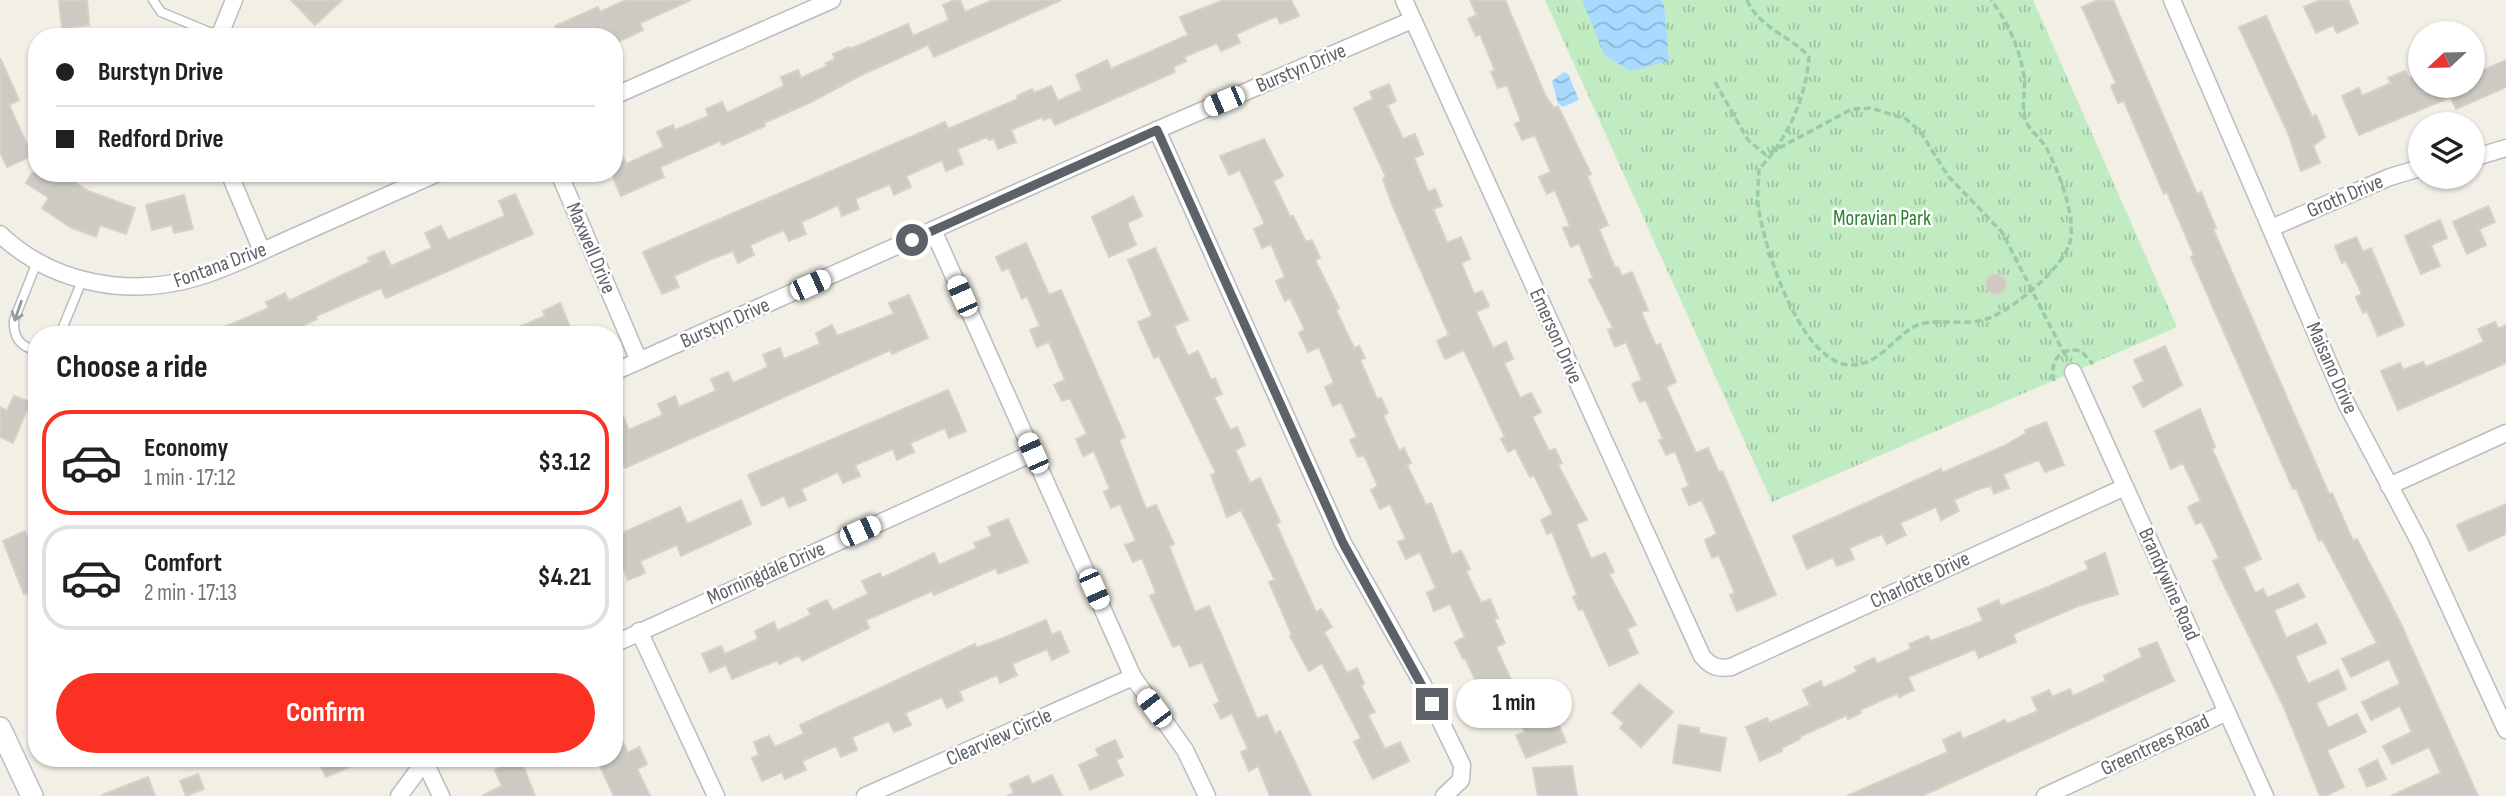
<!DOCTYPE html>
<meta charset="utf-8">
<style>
:root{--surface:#fff;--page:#f2f2f2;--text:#202124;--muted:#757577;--line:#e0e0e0;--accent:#fb3223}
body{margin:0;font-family:"Sofia Sans Condensed",sans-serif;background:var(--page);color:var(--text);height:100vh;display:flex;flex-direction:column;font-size:26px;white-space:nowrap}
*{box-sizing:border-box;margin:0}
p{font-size:23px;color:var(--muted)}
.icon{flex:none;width:38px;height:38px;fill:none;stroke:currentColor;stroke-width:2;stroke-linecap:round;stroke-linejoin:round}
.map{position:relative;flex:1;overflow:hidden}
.panel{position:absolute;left:28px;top:326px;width:595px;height:441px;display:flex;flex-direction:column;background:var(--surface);border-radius:28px;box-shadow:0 2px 5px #0004}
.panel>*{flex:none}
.hud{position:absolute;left:28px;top:28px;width:595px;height:154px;border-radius:28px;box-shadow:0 2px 5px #0004;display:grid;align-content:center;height:154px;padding:0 28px;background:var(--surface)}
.needle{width:46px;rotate:248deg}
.fabs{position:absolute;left:2408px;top:21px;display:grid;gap:14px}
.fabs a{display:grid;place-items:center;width:77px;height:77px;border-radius:50%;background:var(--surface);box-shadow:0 2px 5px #0004;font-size:35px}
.end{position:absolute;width:32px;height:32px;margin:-16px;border:9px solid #5d6268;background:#fff;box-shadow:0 0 0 4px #fff}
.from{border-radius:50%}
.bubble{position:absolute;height:49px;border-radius:24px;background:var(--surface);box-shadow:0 2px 5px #0004;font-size:23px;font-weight:700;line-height:49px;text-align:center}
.car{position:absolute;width:21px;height:42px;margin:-21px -10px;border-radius:9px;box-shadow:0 0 5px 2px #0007;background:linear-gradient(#fff 24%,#345 0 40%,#fff 0 76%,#345 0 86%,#fff 0)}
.hud b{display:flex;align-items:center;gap:24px;height:66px;font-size:26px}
.hud b+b{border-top:2px solid var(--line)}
.hud i{width:18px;height:18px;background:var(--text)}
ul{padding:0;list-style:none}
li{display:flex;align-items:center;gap:21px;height:105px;margin:0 14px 10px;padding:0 14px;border:4px solid var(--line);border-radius:28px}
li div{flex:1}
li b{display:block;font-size:26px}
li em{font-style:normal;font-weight:700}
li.on{border-color:var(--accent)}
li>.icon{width:63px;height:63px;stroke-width:1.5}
h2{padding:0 28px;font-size:32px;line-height:84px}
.button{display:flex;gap:14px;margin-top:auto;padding:14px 28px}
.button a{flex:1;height:80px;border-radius:42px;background:var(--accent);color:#fff;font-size:28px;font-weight:700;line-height:80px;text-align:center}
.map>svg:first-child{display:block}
.park{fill:url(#park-tufts)}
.water{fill:url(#water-waves)}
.building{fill:#cccac3;stroke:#d7d1c4;stroke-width:2}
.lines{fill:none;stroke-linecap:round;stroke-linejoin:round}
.service-casing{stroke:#b9bcc1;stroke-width:11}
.minor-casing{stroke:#b9bcc1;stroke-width:19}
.secondary-casing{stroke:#b9bdc3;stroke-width:24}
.path{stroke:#98cda7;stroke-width:3.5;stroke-dasharray:7 3.5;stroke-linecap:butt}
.service{stroke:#fff;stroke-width:8}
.minor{stroke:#fff;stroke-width:16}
.secondary{stroke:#fff;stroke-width:21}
.oneway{stroke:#96999d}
.route{stroke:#5d6268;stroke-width:9}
.labels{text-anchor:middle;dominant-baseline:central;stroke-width:5;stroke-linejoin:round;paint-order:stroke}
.street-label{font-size:21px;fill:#5d6268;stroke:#fff}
.park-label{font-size:21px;fill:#2b812f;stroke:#fff}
</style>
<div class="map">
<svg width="2506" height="796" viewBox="0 0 2506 796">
<defs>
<pattern id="park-tufts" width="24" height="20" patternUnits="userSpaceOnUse" patternTransform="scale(1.75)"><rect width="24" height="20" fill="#c1ebc1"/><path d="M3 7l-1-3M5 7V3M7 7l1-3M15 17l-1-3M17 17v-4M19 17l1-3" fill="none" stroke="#a0c2a1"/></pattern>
<pattern id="water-waves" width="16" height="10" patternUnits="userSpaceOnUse" patternTransform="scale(1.75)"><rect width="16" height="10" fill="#a8daff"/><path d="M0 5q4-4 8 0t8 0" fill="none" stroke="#8cb4d2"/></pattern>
</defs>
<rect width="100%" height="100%" fill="#f1efe6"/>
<path class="park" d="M1545,0h488l144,327 -405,175z"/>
<g class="water">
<path d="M1582,0h79l3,5 5,56 -38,10 -26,-15z"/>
<path d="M1564,72l4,2 11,26 -16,7 -5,-4 -6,-22z"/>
</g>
<g class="building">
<path d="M59,0h28l2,25 -27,3z"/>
<path d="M291,0h51l-27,25z"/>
<path d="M626,0h65l-51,23 3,7 -29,14v-7h-54l-5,-11 43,-19 2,5z"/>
<path d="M954,0h6l5,12 28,-12h68l-127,57 -6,-12 -67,30 -50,27 -47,21 1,3 -43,19 -2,-4 -60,26 4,10 -43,19 -7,-16v-43l12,27 38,-17 -7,-15 16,-7 2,5 34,-14 -3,-7 16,-7 5,11 57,-27 -3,-9 17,-7 3,8 26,-12 -1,-3 9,-4 -2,-5 16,-7 1,2 58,-25 5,12 36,-16 -6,-15z"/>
<path d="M1224,0h67l8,16 -19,8 -3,-8 -41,18 4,9 -19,8 -4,-8 -33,14 2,4 -13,6 2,5 -120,53 -4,-8 -8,3 -1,-3 -31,13 5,12 -18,7 -4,-11 -5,2 -2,-3 -30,12 6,15 -17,7 -4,-11 -36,16 5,11 -17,8 -4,-11 -35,15 4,10 -17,7 -4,-11 -37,17 5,12 -17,7 -5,-11 -34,15 4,10 -16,8 -5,-12 -24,9 -35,16 5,11 -17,7 -19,-42 302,-130 3,7 70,-30 -1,-3 15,-7 2,4 17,-7 7,15 24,-11 -6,-15 31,-15 4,9 77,-34 -8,-18z"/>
<path d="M1470,0h35l40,95 9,13 4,-2 33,68 -4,2 21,49 -9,4 16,39 3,-1 4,9 10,-4 16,38 -7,2 15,34 4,-2 16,38 -10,5 30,66 12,-5 11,25 3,-2 54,124 -39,16 -7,-16 5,-2 -16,-38 -7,3 -7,-18 12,-6 -15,-34 -13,5 -7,-16 7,-3 -14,-35 -9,4 -7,-15 4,-1 -17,-39 -6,2 -8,-18 10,-4 -16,-38 -11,5 -7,-17 5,-2 -24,-48 4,-2 -14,-35 -8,4 -8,-19 7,-2 -15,-36 -8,4 -8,-17 12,-5 -16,-37 -13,5 -7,-16 6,-3 -14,-36 -9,3 -7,-16 4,-2 -15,-36 -4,2 -8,-17 9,-4z"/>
<path d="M2098,0h15l84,194 4,-2 15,36 -3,1 116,265 3,-1 21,48 4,-2 42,81 79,176h-87l50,-23 -12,-26 -37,17 -9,-18 29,-14 -12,-26 -29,14 -9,-18 38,-18 -11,-25 -38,18 -9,-18 35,-16 -55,-104 -3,2 -23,-53 -3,1 -102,-232 3,-2 -27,-63 -3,2 -40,-93 -6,2 -7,-17 5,-3 -34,-76z"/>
<path d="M2320,0h28l10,23 -21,10 -4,-8 -17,8 -12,-26z"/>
<path d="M2266,16l46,101 4,-2 9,22 -12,9 7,17 -19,8 -13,-38 -49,-106z"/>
<path d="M0,58l19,42 -10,5 23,51 -25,11 -7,-15z"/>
<path d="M2506,60v27l-50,22 -5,-12 -92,38 -17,-39 17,-8 3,8 29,-13 -3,-5 17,-7 4,7 11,-5v13h53v-11z"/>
<path d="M1389,84l7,17 -9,4 16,34 12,-5 8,20 -9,4 14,34 7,-3 7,17 -9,3 14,34 14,-6 9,22 -9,4 13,31 8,-3 7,15 -13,6 17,36 13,-6 7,17 -9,4 16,35 11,-5 10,19 -9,5 17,34 6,-2 7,14 -4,2 29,55 -11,4 15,35 14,-6 9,19 -5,2 27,51 -9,4 11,24 -29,13 -26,-57 -4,1 -6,-13 4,-2 -25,-63 -5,2 -6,-14 12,-6 -19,-39 -4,2 -15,-29 -7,4 -7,-13 4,-2 -41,-87 -19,9 -8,-18 12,-6 -57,-131 -9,-25 3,-2 -32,-69 19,-9 -3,-7z"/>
<path d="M1264,139l19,37 -10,5 17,36 3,-1 13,26 6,-2 8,18 -5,2 24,48 -3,2 18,38 5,-2 6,12 -5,2 17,39 4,-1 7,15 -5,2 16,36 5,-3 7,15 -4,2 19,40 5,-2 21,52 9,-4 9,18 -4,2 15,32 9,-4 8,19 -4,1 11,24 -9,4 23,50 -23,11 -13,-28 -6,3 -12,-25 -2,1 -8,-17 10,-5 -15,-33 -16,7 -7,-18 9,-5 -16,-36 -14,7 -8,-17 8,-3 -16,-35 -10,5 -9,-19 7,-4 -14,-31 -6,2 -8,-17 7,-3 -16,-35 -8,4 -8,-19 9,-4 -15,-36 -11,5 -9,-19 6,-3 -15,-32 -5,3 -9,-20 9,-4 -14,-33 -9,4 -8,-19 11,-5 -25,-54 -11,5 -9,-19z"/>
<path d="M32,173h29l27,18 47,17 -9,26 -26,-9 -4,12 -26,-10 -28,-19 7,-10 -23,-15z"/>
<path d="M515,194l18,40 -147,64 -5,-10 -65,28 1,3 -33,15h-76l61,-26 -3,-6 19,-9 4,8 81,-39 -2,-4 16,-7 7,15 41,-18 -7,-15 16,-7 7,14 57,-24 -6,-15z"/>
<path d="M184,195l9,34 -19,4 -2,-8 -20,5 -6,-25z"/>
<path d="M1133,196l9,20 -15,7 9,22 -27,12 -17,-40z"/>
<path d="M2488,206l7,16 -16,7 7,16 -19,9 -14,-32z"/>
<path d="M2440,220l7,18 -16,7 9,21 -19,8 -16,-38z"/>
<path d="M2356,237l7,15 8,-4 33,77 -26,11 -11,-25 -4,2 -7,-16 6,-3 -16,-33 -4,2 -7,-17z"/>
<path d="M1026,243l23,52 12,-5 64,147 -6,3 27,69 10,-4 18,39 -5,2 26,66 14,-6 48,113 10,-4 8,19 5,-3 31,65h-41l-12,-30 -9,5 -8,-19 7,-3 -16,-36 -11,6 -7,-14 6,-3 -18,-40 -12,5 -10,-23 -7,3 -23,-51 6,-3 -14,-35 -9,4 -8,-17 11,-4 -16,-37 -9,4 -7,-16 6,-3 -16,-38 -11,5 -7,-17 11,-5 -17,-36 -8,3 -8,-16 11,-5 -16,-38 -12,5 -7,-17 10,-4 -13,-30 -5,3 -13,-31 -7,3 -6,-14z"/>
<path d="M1155,248l33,72 -14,6 14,30 10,-5 13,29 4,-2 7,16 -8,3 16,33 7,-3 8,18 -10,5 15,33 10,-5 20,44 -4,2 40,88 5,-3 11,18 -8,5 23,41 10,-5 7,15 -3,3 14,26 -7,3 17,34 15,-7 9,19 -36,18 -19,-37 7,-4 -39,-75 -13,8 -19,-35 2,-1 -23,-53 6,-2 -34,-70 -14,7 -16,-42 5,-2 -57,-117 -5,2 -16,-36 14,-6 -24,-56z"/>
<circle cx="1996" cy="284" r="10"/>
<path d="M909,295l19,43 -36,16 -2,-4 -265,118 -11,-26v-46l15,34 34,-15 -5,-11 17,-8 4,11 37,-16 -5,-12 17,-7 5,11 35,-16 -5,-12 17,-7 4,11 36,-15 -4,-11 16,-8 5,11 57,-22 -5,-11z"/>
<path d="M560,303l13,31h-70l42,-18 -2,-5z"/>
<path d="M2495,322l3,7 8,-4v38l-108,47 -17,-39 19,-8 3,7 20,-8 3,5 24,-10 34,-15 -6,-13z"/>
<path d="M2165,346l17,39 -39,22 -10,-20 11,-6 -10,-21z"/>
<path d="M948,390l18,41 -17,7 -4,-10 -35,15 4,9 -17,8 -4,-11 -38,16 5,11 -17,7 -5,-11 -37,17 5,11 -17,7 -5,-11 -22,10 -14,-31z"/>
<path d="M14,396l16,6 -17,41 -13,-6v-30l7,4z"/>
<path d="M2200,409l15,38 -3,2 49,110 -18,8 12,26 8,-4 4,9 31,-14 7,13 -31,13 12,28 31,-14 9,19 -31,13 13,28 30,-14 8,19 -30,14 12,25 29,-14 9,18 -39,18 17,37 -19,9h-5l-37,-91 -63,-128 -7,-16 6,-3 -17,-36 -6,2 -8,-17 13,-6 -18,-38 -12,6 -16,-38z"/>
<path d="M2046,422l18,43 -19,7 -6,-12 -36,14 6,14 -15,6 -3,-8 -10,2 -27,12 5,11 -18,9 -5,-13 -36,16 6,12 -19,9 -5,-10 -33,14 5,11 -17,7 -4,-9 -26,12 -14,-33 148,-67 1,4 62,-27 22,-13 -1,-3z"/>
<path d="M741,500l10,24 -70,32 -4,-11 -37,16 5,12 -17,7 -5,-12 -9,4v-35l66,-30 7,17z"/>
<path d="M2506,504v30l-37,17 -12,-26z"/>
<path d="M1008,519l20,43 -30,12 -2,-6 -62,27 -2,-4 -66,29 3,8 -67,33 -3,-6 -20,9 -1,-4 -46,19 -6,-14 -16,7 -8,-18 19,-8 4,8 33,-15 -3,-8 19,-9 3,9 34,-16 -3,-6 19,-9 6,11 35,-17 -6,-13 18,-8 2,5 52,-25 5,12 38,-17 -3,-5 18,-7 -4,-9z"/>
<path d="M25,531l12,30v28l-13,5 -21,-53z"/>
<path d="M2105,553l13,41 -40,12 -65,28 3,8 -37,16 -4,-9 -67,28 6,13 -15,7 -1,-4 -38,17 1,3 -13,6 -1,-4 -48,22 1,2 -19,9 1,3 -22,10 -14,-34 21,-9 2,5 41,-18 -7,-15 18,-9 2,7 34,-16 -2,-5 19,-9 3,6 34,-15 -2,-5 19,-8 3,5 52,-20 -5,-12 20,-9 3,6 49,-20 39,-17 -4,-7z"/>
<path d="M1046,620l6,15 8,-4 9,21 -17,8 -5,-11 -35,15 5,11 -17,8 -3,-8 -38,16 4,9 -16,8 -5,-11 -37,16 6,12 -17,7 -5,-11 -37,16 5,13 -16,7 -5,-11 -34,15 4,9 -21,9 -3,-7 -20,9 -10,-23 7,-3 -5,-13 15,-6 6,11 29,-13 -4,-9 175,-81 1,4 25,-9z"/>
<path d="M2157,642l17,39 -252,115h-75l101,-44 -5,-12 17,-8 3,7 42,-19 2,4 31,-13 -6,-13 17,-8 3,7 18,-8 3,7 33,-15 -2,-5 38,-19 -3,-8z"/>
<path d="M1639,684l34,28 -32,35 -21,-19 4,-5 -12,-10z"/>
<path d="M1547,699l19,43 -40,16 -10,-23 9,-3 -8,-20z"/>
<path d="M614,724l14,29 11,-6 8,17 -10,5 13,27h-36l-14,-30 14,-7z"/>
<path d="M1679,725l20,3v5l27,5 -6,33 -47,-8z"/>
<path d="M1115,740l8,17 -7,3 7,15 -33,15 -11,-25 20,-9 -3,-7z"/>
<path d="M321,758h49l-44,19 -6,-13 3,-2z"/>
<path d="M513,758h7l15,38h-53l20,-10 -7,-16z"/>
<path d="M2377,760l9,19 -19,8 -8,-18z"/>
<path d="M1572,766l5,30h-39l-5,-28z"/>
<path d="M198,774l6,15 -18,7 -6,-15z"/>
<path d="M1052,775l10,21h-55l7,-3 -4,-9 18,-8 4,8z"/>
<path d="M148,777l7,19h-53v-1z"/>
</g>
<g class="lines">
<defs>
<g id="service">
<path d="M153,0l8,12 58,24"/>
<path d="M60,334l22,-53"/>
<path d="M37,350c-17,-2 -24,-14 -23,-30l23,-58"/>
</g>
<g id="minor">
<path d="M1404,0l298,656c9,11 16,13 29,11l394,-180"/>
<path d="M2172,0l174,403 74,140 86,187"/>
<path d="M219,37l15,-37"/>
<path d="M614,96l218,-96"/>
<path d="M1157,130l186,413 79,140 40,82 -1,15 -17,16"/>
<path d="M2473,158l33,-10"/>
<path d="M229,173l33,78"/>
<path d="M559,173l80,188"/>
<path d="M2271,228l119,-51 30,-9"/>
<path d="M933,230l200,447 52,73 22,46"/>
<path d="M0,234c52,50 130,64 198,43 34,-10 66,-27 98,-41 48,-21 95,-42 142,-63"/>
<path d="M614,372l543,-242 255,-110"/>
<path d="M2073,372l192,424"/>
<path d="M2389,486l117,-53"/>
<path d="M639,631l77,165"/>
<path d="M614,644l419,-191"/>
<path d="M423,758l18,38"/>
<path d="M399,796l28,-38"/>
<path d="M865,796l268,-119"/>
<path d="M2045,796l182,-84"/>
</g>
<path id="secondary" d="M0,728l32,68"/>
</defs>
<use href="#service" class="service-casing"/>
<use href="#minor" class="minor-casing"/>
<use href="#secondary" class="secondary-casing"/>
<g class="path">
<path d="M1747,0c13,29 43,35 62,57 -3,41 -22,83 -50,112 0,13 -3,29 0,42 7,41 43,156 94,154 31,-1 46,-38 72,-42 19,-3 39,2 58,-3 25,-6 78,-50 86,-75 9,-24 -10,-73 -22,-96 -5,-10 -18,-18 -22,-30 -4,-13 1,-28 -1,-42 -4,-28 -16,-55 -33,-77"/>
<path d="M1715,82l33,58 18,15 86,-46 19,-1 35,11 14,12 28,45 54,56 64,125"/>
<path d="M2054,381c-5,-19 6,-35 27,-30l12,13"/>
</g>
<use href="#service" class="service"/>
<use href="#minor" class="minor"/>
<use href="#secondary" class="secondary"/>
</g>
<defs><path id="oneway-shaft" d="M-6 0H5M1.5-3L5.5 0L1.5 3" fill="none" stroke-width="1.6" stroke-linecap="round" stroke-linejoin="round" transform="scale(1.75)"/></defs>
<use class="oneway" href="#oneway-shaft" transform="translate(18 311) rotate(109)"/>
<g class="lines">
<path class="route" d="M912,240l245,-110 186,413 89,161"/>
</g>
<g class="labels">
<g class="street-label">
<text transform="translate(1301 68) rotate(-23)">Burstyn Drive</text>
<text transform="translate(2345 196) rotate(-23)">Groth Drive</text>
<text transform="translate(591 248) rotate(67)">Maxwell Drive</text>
<text transform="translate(220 265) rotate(-20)">Fontana Drive</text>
<text transform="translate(725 323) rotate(-24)">Burstyn Drive</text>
<text transform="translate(1556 336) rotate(66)">Emerson Drive</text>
<text transform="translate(2332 368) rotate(66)">Maisano Drive</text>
<text transform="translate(766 573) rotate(-24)">Morningdale Drive</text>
<text transform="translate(1920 580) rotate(-25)">Charlotte Drive</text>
<text transform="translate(2169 584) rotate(66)">Brandywine Road</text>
<text transform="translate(999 737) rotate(-24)">Clearview Circle</text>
<text transform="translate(2155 745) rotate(-25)">Greentrees Road</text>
</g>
<g class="park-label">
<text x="1882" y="218">Moravian Park</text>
</g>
</g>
</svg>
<div class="fabs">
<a><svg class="needle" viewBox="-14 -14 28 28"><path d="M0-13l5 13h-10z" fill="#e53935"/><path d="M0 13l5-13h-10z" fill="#757577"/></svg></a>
<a><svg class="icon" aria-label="layers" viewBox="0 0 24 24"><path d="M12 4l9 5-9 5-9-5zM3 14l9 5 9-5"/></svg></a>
</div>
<i class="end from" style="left:912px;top:240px"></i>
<i class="end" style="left:1432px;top:704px"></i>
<div class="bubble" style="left:1456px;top:679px;width:116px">1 min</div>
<i class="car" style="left:1224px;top:101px;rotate:247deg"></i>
<i class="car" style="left:810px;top:285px;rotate:66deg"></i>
<i class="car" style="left:962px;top:296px;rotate:336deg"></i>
<i class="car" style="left:1033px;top:453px;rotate:336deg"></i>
<i class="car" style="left:860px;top:531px;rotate:66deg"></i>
<i class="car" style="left:1094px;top:589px;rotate:156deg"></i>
<i class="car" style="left:1154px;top:708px;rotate:323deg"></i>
<div class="hud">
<b><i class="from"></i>Burstyn Drive</b>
<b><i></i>Redford Drive</b>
</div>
<section class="panel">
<h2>Choose a ride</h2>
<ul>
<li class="on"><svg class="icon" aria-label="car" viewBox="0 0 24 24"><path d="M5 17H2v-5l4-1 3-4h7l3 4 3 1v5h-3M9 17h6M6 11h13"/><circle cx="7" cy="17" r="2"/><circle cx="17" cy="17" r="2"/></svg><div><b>Economy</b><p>1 min · 17:12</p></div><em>$3.12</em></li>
<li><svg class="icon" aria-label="car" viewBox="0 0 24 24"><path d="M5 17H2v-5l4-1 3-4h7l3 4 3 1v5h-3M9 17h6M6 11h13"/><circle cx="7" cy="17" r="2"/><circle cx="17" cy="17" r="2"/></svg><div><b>Comfort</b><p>2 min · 17:13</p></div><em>$4.21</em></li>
</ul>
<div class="button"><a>Confirm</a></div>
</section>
</div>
